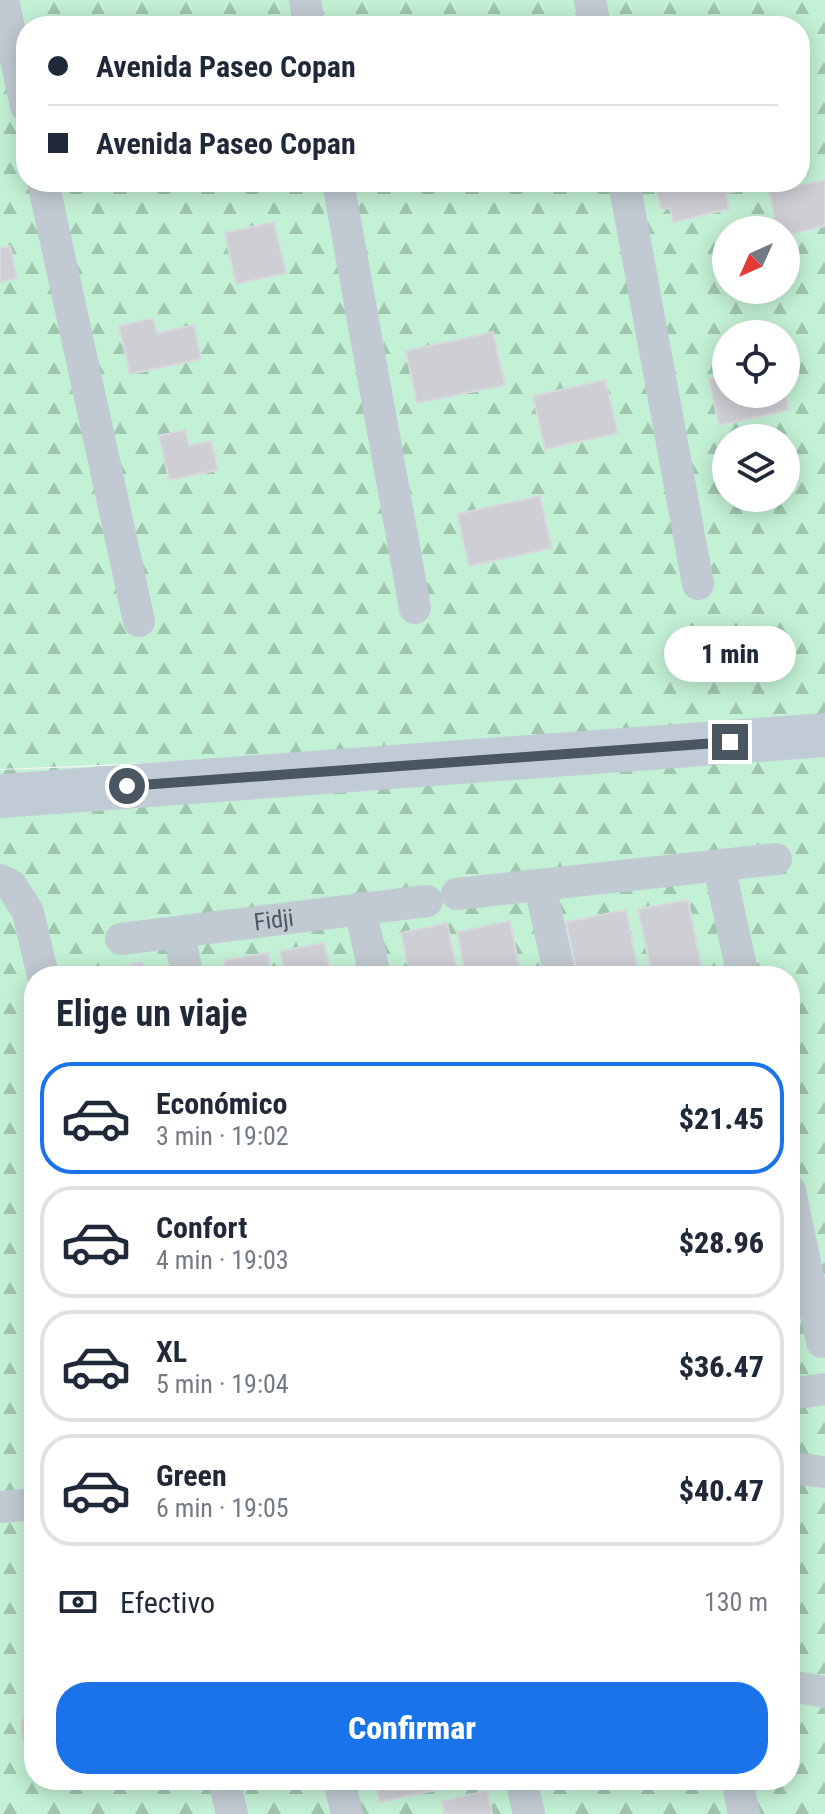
<!DOCTYPE html>
<html lang="es">
<meta charset="utf-8">
<style>
:root{--surface:#fff;--page:#f2f2f3;--text:#1f2937;--muted:#747a83;--line:#e0e1e3;--accent:#1a73e8}
body{margin:0;font-family:"Roboto Condensed",sans-serif;background:var(--page);color:var(--text);height:100vh;display:flex;flex-direction:column;font-size:30px;white-space:nowrap}
*{box-sizing:border-box;margin:0}
p{font-size:26px;color:var(--muted)}
.icon{flex:none;width:44px;height:44px;fill:none;stroke:currentColor;stroke-width:2;stroke-linecap:round;stroke-linejoin:round}
.map{position:relative;flex:1;overflow:hidden}
.details{position:absolute;left:24px;top:966px;width:776px;height:824px;display:flex;flex-direction:column;background:var(--surface);border-radius:32px;box-shadow:0 4px 20px #0003}
.details>*{flex:none}
.banner{position:absolute;left:16px;top:16px;width:794px;height:176px;border-radius:32px;box-shadow:0 4px 20px #0003;display:grid;align-content:center;height:176px;padding:0 32px;background:var(--surface)}
.needle{width:52px;rotate:225deg}
.buttons{position:absolute;left:712px;top:216px;display:grid;gap:16px}
.buttons a{display:grid;place-items:center;width:88px;height:88px;border-radius:50%;background:var(--surface);box-shadow:0 4px 20px #0003;font-size:40px}
.end{position:absolute;width:36px;height:36px;margin:-18px;border:10px solid #4a5661;background:#fff;box-shadow:0 0 0 4px #fff}
.from{border-radius:50%}
.bubble{position:absolute;height:56px;border-radius:28px;background:var(--surface);box-shadow:0 4px 20px #0003;font-size:26px;font-weight:800;line-height:56px;text-align:center}
.banner b{display:flex;align-items:center;gap:28px;height:76px;font-size:30px}
.banner b+b{border-top:2px solid var(--line)}
.banner i{width:20px;height:20px;background:var(--text)}
ul{padding:0;list-style:none}
li{display:flex;align-items:center;gap:24px;height:112px;margin:0 16px 12px;padding:0 16px;border:4px solid var(--line);border-radius:32px}
li div{flex:1}
li b{display:block;font-size:30px}
li em{font-style:normal;font-weight:800}
li.active{border-color:var(--accent)}
li>.icon{width:72px;height:72px;stroke-width:1.5}
h2{padding:0 32px;font-size:36px;line-height:96px}
.pay{display:flex;align-items:center;gap:20px;height:88px;padding:0 32px;font-size:30px}
.pay p{margin-inline-start:auto}
.cta{display:flex;gap:16px;margin-top:auto;padding:16px 32px}
.cta a{flex:1;height:92px;border-radius:32px;background:var(--accent);color:#fff;font-size:32px;font-weight:800;line-height:92px;text-align:center}
.map>svg:first-child{display:block}
.forest{fill:url(#forest-firs);fill-rule:evenodd}
.building{fill:#cdcfd5;stroke:#d7d9de;stroke-width:2}
.lines{fill:none;stroke-linecap:round;stroke-linejoin:round}
.minor{stroke:#c1cad2;stroke-width:32}
.secondary{stroke:#c1cbd6;stroke-width:44}
.route{stroke:#4a5661;stroke-width:10}
.labels{text-anchor:middle;dominant-baseline:central;stroke-width:6;stroke-linejoin:round;paint-order:stroke}
.street-label{font-size:24px;fill:#4a5661;stroke:#fff}
</style>
<div class="map">
<svg width="825" height="1814" viewBox="0 0 825 1814">
<defs>
<pattern id="forest-firs" width="22" height="20" patternUnits="userSpaceOnUse" patternTransform="scale(2)"><rect width="22" height="20" fill="#c3f1d5"/><path d="M5 1l3.5 6h-7zM16 11l3.5 6h-7z" fill="#a0c6b0"/></pattern>
</defs>
<rect width="100%" height="100%" fill="#f5f3f3"/>
<g class="forest">
<path d="M0,0h825v735l-825,34zM26,26h774v156h-774zM726,230h60v60h-60zM726,334h60v60h-60zM726,438h60v60h-60z"/>
<path d="M825,740v1074h-825v-1044zM34,976h756v804h-756z"/>
</g>
<g class="building">
<path d="M825,180v46l-39,9v-5h-9l-8,-38z"/>
<path d="M655,182h79l2,9 -10,3 3,15 -56,13 -3,-14 -9,1z"/>
<path d="M274,222l12,51 -50,11 -11,-51z"/>
<path d="M10,246l7,32 -17,4v-34z"/>
<path d="M153,318l4,15 37,-8 7,34 -71,15 -11,-48z"/>
<path d="M493,332l12,53 -88,18 -11,-52z"/>
<path d="M726,376v18h59l4,16 -70,15 -10,-46z"/>
<path d="M605,380l13,53 -73,16 -12,-53z"/>
<path d="M185,430l4,16 22,-5 7,29 -49,10 -10,-44z"/>
<path d="M540,496l12,52 -83,18 -12,-52z"/>
<path d="M688,900l15,76h-51l-14,-67z"/>
<path d="M626,910l13,66h-61l-12,-54z"/>
<path d="M510,921l11,55h-55l-9,-44z"/>
<path d="M447,923l11,53h-48l-9,-43z"/>
<path d="M324,943l7,33h-45l-6,-25z"/>
<path d="M268,953l3,23h-45l-2,-16z"/>
<path d="M143,962l3,14h-42l-1,-5z"/>
<path d="M34,1703v50l-8,-7 -4,-11 -1,-12 5,-11z"/>
<path d="M375,1780h109l-105,22z"/>
<path d="M487,1791l5,23h-47l-3,-13z"/>
</g>
<g class="lines">
<g class="minor">
<path d="M3,0l23,106"/>
<path d="M305,0l4,26"/>
<path d="M590,0l5,26"/>
<path d="M43,182l96,439"/>
<path d="M338,182l77,426"/>
<path d="M624,182l74,402"/>
<path d="M719,866l24,110"/>
<path d="M0,880l11,5 17,27 15,64"/>
<path d="M540,886l20,90"/>
<path d="M457,894l319,-35"/>
<path d="M360,908l15,68"/>
<path d="M178,932l10,44"/>
<path id="s1" d="M121,939l306,-38"/>
<path d="M790,1191l32,151"/>
<path d="M790,1394l35,-5"/>
<path d="M790,1468l35,4"/>
<path d="M0,1507l34,-3"/>
<path d="M790,1686l35,6"/>
<path d="M224,1780l8,34"/>
<path d="M339,1780l8,34"/>
<path d="M521,1780l8,34"/>
<path d="M737,1780l7,34"/>
</g>
<path class="secondary" d="M0,796l825,-61"/>
</g>
<g class="lines">
<path class="route" d="M127,786l603,-44"/>
</g>
<g class="labels">
<g class="street-label">
<text stroke="none"><textPath href="#s1" startOffset="154">Fidji</textPath></text>
</g>
</g>
</svg>
<div class="buttons">
<a><svg class="needle" viewBox="-14 -14 28 28"><path d="M0-13l5 13h-10z" fill="#e53935"/><path d="M0 13l5-13h-10z" fill="#747a83"/></svg></a>
<a><svg class="icon" aria-label="locate" viewBox="0 0 24 24"><circle cx="12" cy="12" r="6"/><path d="M12 2v4M12 18v4M2 12h4M18 12h4"/></svg></a>
<a><svg class="icon" aria-label="layers" viewBox="0 0 24 24"><path d="M12 4l9 5-9 5-9-5zM3 14l9 5 9-5"/></svg></a>
</div>
<i class="end from" style="left:127px;top:786px"></i>
<i class="end" style="left:730px;top:742px"></i>
<div class="bubble" style="left:664px;top:626px;width:132px">1 min</div>
<div class="banner">
<b><i class="from"></i>Avenida Paseo Copan</b>
<b><i></i>Avenida Paseo Copan</b>
</div>
<section class="details">
<h2>Elige un viaje</h2>
<ul>
<li class="active"><svg class="icon" aria-label="car" viewBox="0 0 24 24"><path d="M5 17H2v-5l4-1 3-4h7l3 4 3 1v5h-3M9 17h6M6 11h13"/><circle cx="7" cy="17" r="2"/><circle cx="17" cy="17" r="2"/></svg><div><b>Económico</b><p>3 min · 19:02</p></div><em>$21.45</em></li>
<li><svg class="icon" aria-label="car" viewBox="0 0 24 24"><path d="M5 17H2v-5l4-1 3-4h7l3 4 3 1v5h-3M9 17h6M6 11h13"/><circle cx="7" cy="17" r="2"/><circle cx="17" cy="17" r="2"/></svg><div><b>Confort</b><p>4 min · 19:03</p></div><em>$28.96</em></li>
<li><svg class="icon" aria-label="car" viewBox="0 0 24 24"><path d="M5 17H2v-5l4-1 3-4h7l3 4 3 1v5h-3M9 17h6M6 11h13"/><circle cx="7" cy="17" r="2"/><circle cx="17" cy="17" r="2"/></svg><div><b>XL</b><p>5 min · 19:04</p></div><em>$36.47</em></li>
<li><svg class="icon" aria-label="car" viewBox="0 0 24 24"><path d="M5 17H2v-5l4-1 3-4h7l3 4 3 1v5h-3M9 17h6M6 11h13"/><circle cx="7" cy="17" r="2"/><circle cx="17" cy="17" r="2"/></svg><div><b>Green</b><p>6 min · 19:05</p></div><em>$40.47</em></li>
</ul>
<div class="pay"><svg class="icon" aria-label="cash" viewBox="0 0 24 24"><path d="M3 7h18v10H3z"/><circle cx="12" cy="12" r="2"/></svg>Efectivo<p>130 m</p></div>
<div class="cta"><a>Confirmar</a></div>
</section>
</div>
